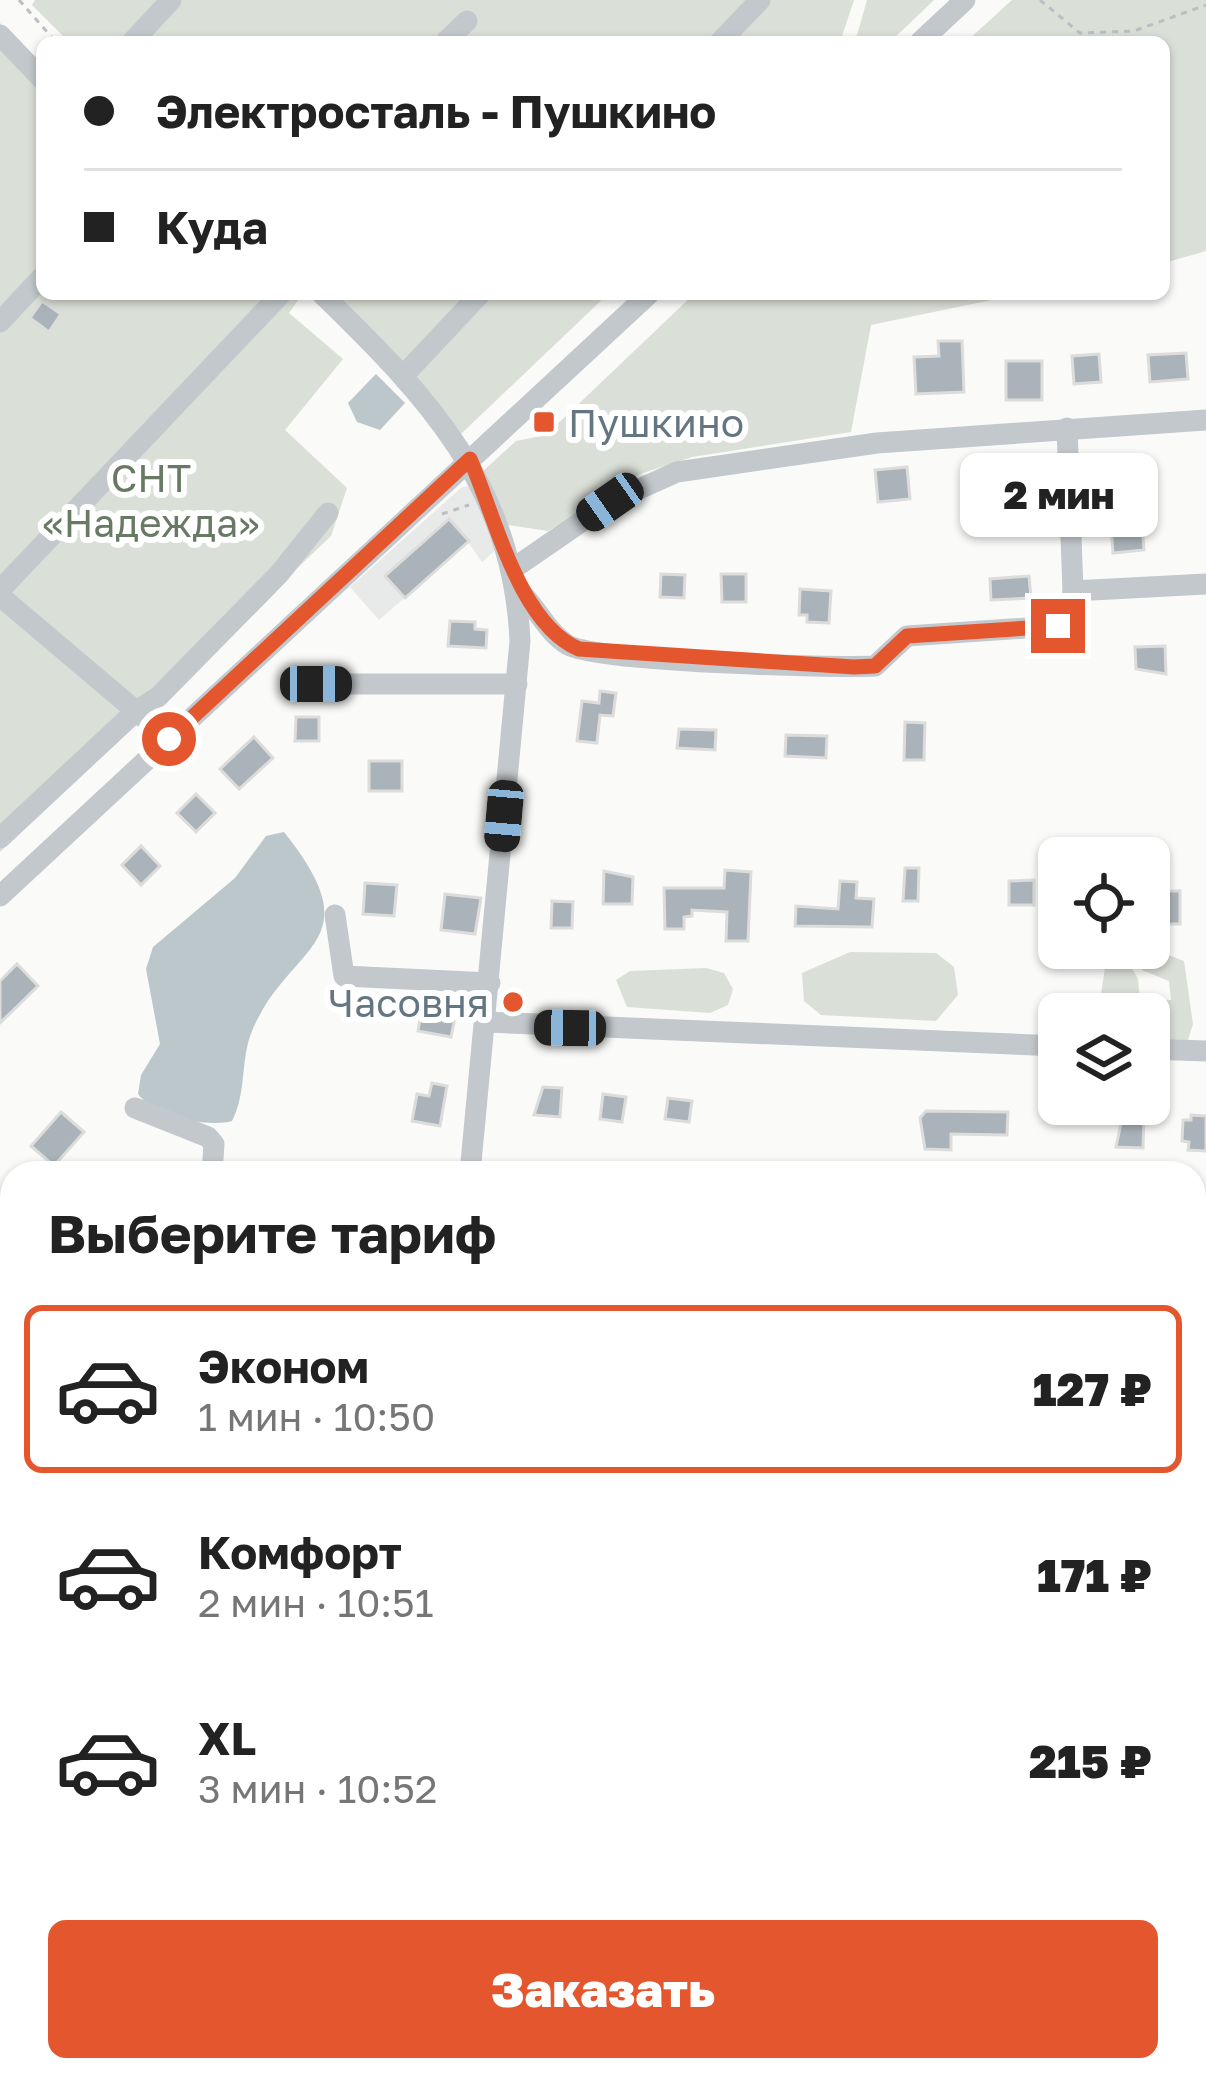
<!DOCTYPE html>
<html lang="ru">
<meta charset="utf-8">
<style>
:root{--surface:#fff;--page:#f2f2f2;--text:#222;--muted:#767676;--line:#e0e0e0;--accent:#e4572e}
body{margin:0;font-family:"Golos Text",sans-serif;background:var(--page);color:var(--text);height:100vh;display:flex;flex-direction:column;font-size:45px;white-space:nowrap}
*{box-sizing:border-box;margin:0}
p{font-size:39px;color:var(--muted)}
.icon{flex:none;width:66px;height:66px;fill:none;stroke:currentColor;stroke-width:2;stroke-linecap:round;stroke-linejoin:round}
.map{position:relative;flex:1;overflow:hidden}
.details{position:absolute;left:0px;top:1161px;width:1206px;height:921px;display:flex;flex-direction:column;background:var(--surface);border-radius:36px 36px 0 0;box-shadow:0 3px 9px #0004}
.details>*{flex:none}
.banner{position:absolute;left:36px;top:36px;width:1134px;height:264px;border-radius:18px;box-shadow:0 3px 9px #0004;display:grid;align-content:center;height:264px;padding:0 48px;background:var(--surface)}
.controls{position:absolute;left:1038px;top:837px;display:grid;gap:24px}
.controls a{display:grid;place-items:center;width:132px;height:132px;border-radius:18px;background:var(--surface);box-shadow:0 3px 9px #0004;font-size:60px}
.end{position:absolute;width:54px;height:54px;margin:-27px;border:15px solid #e4572e;background:#fff;box-shadow:0 0 0 6px #fff}
.from{border-radius:50%}
.bubble{position:absolute;height:84px;border-radius:18px;background:var(--surface);box-shadow:0 3px 9px #0004;font-size:39px;font-weight:800;line-height:84px;text-align:center}
.car{position:absolute;width:36px;height:72px;margin:-36px -18px;border-radius:15px;box-shadow:0 0 9px 3px #0007;background:linear-gradient(#222 24%,#8ab4d8 0 40%,#222 0 76%,#8ab4d8 0 86%,#222 0)}
.banner b{display:flex;align-items:center;gap:42px;height:114px;font-size:45px}
.banner b+b{border-top:3px solid var(--line)}
.banner i{width:30px;height:30px;background:var(--text)}
ul{padding:0;list-style:none}
li{display:flex;align-items:center;gap:36px;height:168px;margin:0 24px 18px;padding:0 24px;border:6px solid transparent;border-radius:18px}
li div{flex:1}
li b{display:block;font-size:45px}
li em{font-style:normal;font-weight:800}
li.selected{border-color:var(--accent)}
li>.icon{width:108px;height:108px;stroke-width:1.5}
h2{padding:0 48px;font-size:54px;line-height:144px}
.cta{display:flex;gap:24px;margin-top:auto;padding:24px 48px}
.cta a{flex:1;height:138px;border-radius:18px;background:var(--accent);color:#fff;font-size:48px;font-weight:800;line-height:138px;text-align:center}
.map>svg:first-child{display:block}
.built{fill:#e8e9e9}
.green{fill:#dadfd7}
.water{fill:#bbc7cb}
.building{fill:#aab3b9;stroke:#dcdcda;stroke-width:3}
.lines{fill:none;stroke-linecap:round;stroke-linejoin:round}
.path{stroke:#bbbfc2;stroke-width:3;stroke-dasharray:6 6;stroke-linecap:butt}
.minor{stroke:#c3c8cc;stroke-width:21}
.route{stroke:#e4572e;stroke-width:15}
.poi-dot{fill:#e4572e;stroke:#fff;stroke-width:4.5}
.labels{text-anchor:middle;dominant-baseline:central;stroke-width:12;stroke-linejoin:round;paint-order:stroke}
.poi-label{font-size:39px;fill:#657683;stroke:#fff;text-anchor:start}
.park-label{font-size:39px;fill:#687a64;stroke:#fff}
</style>
<div class="map">
<svg width="1206" height="2080" viewBox="0 0 1206 2080">
<rect width="100%" height="100%" fill="#fafaf8"/>
<path class="built" d="M477,486l22,61 -17,15 -14,-20 -89,78 -29,-33 112,-100z"/>
<g class="green">
<path d="M35,0h819l-14,42h-771l-37,-37z"/>
<path d="M867,0h67l-44,42h-35z"/>
<path d="M1012,0h194v251l-42,12v-221h-198z"/>
<path d="M0,23l42,43v228h250l6,6 -9,13 54,46 -58,71 62,58 -16,48 -331,316z"/>
<path d="M331,294h277l-147,140z"/>
<path d="M694,294h327l-150,31 -20,107 -159,25 -52,17 -92,57 -40,-6 -26,-53 34,-31 30,-6z"/>
<path d="M1153,949l31,12 9,63 -5,16 -39,-1v-25h-51l9,-60 16,-1 15,26 2,22 31,-1 -2,-19 -27,-11 -1,-12z"/>
<path d="M850,952l86,1 18,14 4,28 -22,26 -115,-6 -17,-14 -2,-28z"/>
<path d="M706,968l18,5 9,16 -5,16 -18,8 -83,-6 -11,-27 14,-9z"/>
<path d="M12,2039v31h96l-1,10h-107v-29z"/>
</g>
<g class="water">
<path d="M376,374l29,29 -25,27 -23,-8 -9,-19z"/>
<path d="M284,832c91,114 5,110 -32,199 -12,29 -5,61 -20,90 -26,7 -78,-5 -94,-27l3,-19 19,-31 -14,-75 7,-22 82,-69 31,-42z"/>
</g>
<g class="building">
<path d="M42,301l19,13 -12,18 -19,-14z"/>
<path d="M938,341h24l2,51 -48,2 -2,-37 25,-1z"/>
<path d="M1186,353l2,26 -38,3 -2,-27z"/>
<path d="M1099,354l2,28 -27,2 -2,-28z"/>
<rect x="1006" y="361" width="36" height="39"/>
<path d="M1126,459l1,34 -25,2 -2,-34z"/>
<path d="M907,467l3,32 -32,3 -3,-32z"/>
<path d="M1028,467l2,34 -33,2 -2,-34z"/>
<path d="M449,519l20,22 -64,57 -20,-22z"/>
<path d="M1142,523l2,27 -31,3 -2,-28z"/>
<path d="M661,574l24,1 -1,23 -24,-1z"/>
<path d="M721,574h25v28h-24z"/>
<path d="M1029,576l2,22 -40,2 -1,-21z"/>
<path d="M800,589l31,2 -2,32 -22,-1v-7h-8z"/>
<path d="M450,621l25,1v7l12,1 -1,18 -38,-2z"/>
<path d="M1165,646l1,28 -30,-5 -1,-22z"/>
<path d="M600,691l16,2 -3,23 -13,-1 -3,28 -20,-2 5,-40 17,2z"/>
<path d="M296,717h23v24h-24z"/>
<path d="M905,722l20,1 -1,37h-20z"/>
<path d="M679,729l37,1 -1,20 -38,-2z"/>
<path d="M786,735l41,1 -1,22 -41,-2z"/>
<path d="M254,737l19,21 -34,31 -19,-20z"/>
<rect x="369" y="761" width="33" height="30"/>
<path d="M196,794l19,19 -19,19 -19,-19z"/>
<path d="M141,846l19,20 -19,19 -19,-20z"/>
<path d="M905,868h14l-1,33h-15z"/>
<path d="M725,870l26,2 -3,69h-22l1,-29 -35,-2v6l-8,1v12h-19l-1,-41h60z"/>
<path d="M604,871l29,6 -1,27h-29z"/>
<path d="M1034,880v25h-25v-24z"/>
<path d="M840,881l17,1 -1,16 18,1 -2,28 -77,-1 1,-20 42,3z"/>
<path d="M365,883l32,2 -3,31 -31,-2z"/>
<path d="M1149,891h31v33h-26z"/>
<path d="M445,894l36,4 -6,36 -34,-4z"/>
<path d="M552,901l21,1 -1,26h-21z"/>
<path d="M17,964l21,22 -38,37v-42z"/>
<path d="M422,1007l34,6 -5,24 -33,-6z"/>
<path d="M432,1083l15,3 -7,40 -28,-5 5,-27 12,2z"/>
<path d="M543,1087l19,1 -2,29 -26,-2z"/>
<path d="M603,1094l23,3 -4,25 -22,-3z"/>
<path d="M668,1098l24,3 -3,21 -24,-3z"/>
<path d="M926,1111l82,1 -1,23 -56,-1v16l-26,-1 -5,-31z"/>
<path d="M61,1112l23,20 -30,34 -23,-20z"/>
<path d="M1123,1114l21,1 -1,33 -27,-1z"/>
<path d="M1191,1115l15,1v35l-18,-1 1,-8 -7,-1 1,-21h8z"/>
</g>
<g class="lines">
<g class="path">
<path d="M19,0l37,42"/>
<path d="M1040,0l40,33 54,-2 72,-26"/>
<path d="M442,514l27,-9"/>
</g>
<g class="minor">
<path d="M0,35l42,44"/>
<path d="M132,42l39,-42"/>
<path d="M445,42l22,-21"/>
<path d="M720,42l40,-42"/>
<path d="M920,42l45,-42"/>
<path d="M322,294c106,103 191,192 198,347l-50,532"/>
<path d="M0,322l42,-45"/>
<path d="M404,375l76,-81"/>
<path d="M514,568l96,-66 67,-30 200,-29 329,-23"/>
<path d="M0,590l281,-296"/>
<path d="M518,590c18,15 29,43 50,55 30,17 262,23 307,21l32,-30 150,-10 12,-6 4,-29 -6,-163"/>
<path d="M1073,591l133,-7"/>
<path d="M0,596l169,143"/>
<path d="M316,684h201"/>
<path d="M0,838l136,-127 22,-14 121,-123 49,-61"/>
<path d="M0,896l649,-602"/>
<path d="M335,915l9,61 146,7"/>
<path d="M487,1022l572,24"/>
<path d="M1149,1049l57,2"/>
<path d="M135,1108l73,29 6,7 -2,29"/>
<path d="M1194,1423l12,-1"/>
<path d="M0,1568l12,1"/>
<path d="M1194,1732l12,-1"/>
<path d="M612,2070l14,10"/>
<path d="M131,2080l5,-10"/>
</g>
</g>
<g class="lines">
<path class="route" d="M169,739l301,-280c25,57 49,165 109,190l275,18 21,-1 32,-30 151,-10"/>
</g>
<g class="poi-dot">
<rect x="532" y="410" width="24" height="24" rx="6"/>
<circle cx="513" cy="1002" r="12"/>
</g>
<g class="labels">
<g class="poi-label">
<text x="568" y="422">Пушкино</text>
<text x="489" y="1002" text-anchor="end">Часовня</text>
</g>
<g class="park-label">
<text x="151" y="477">СНТ<tspan x="151" dy="45">«Надежда»</tspan></text>
</g>
</g>
</svg>
<div class="controls">
<a><svg class="icon" aria-label="locate" viewBox="0 0 24 24"><circle cx="12" cy="12" r="6"/><path d="M12 2v4M12 18v4M2 12h4M18 12h4"/></svg></a>
<a><svg class="icon" aria-label="layers" viewBox="0 0 24 24"><path d="M12 4l9 5-9 5-9-5zM3 14l9 5 9-5"/></svg></a>
</div>
<i class="end from" style="left:169px;top:739px"></i>
<i class="end" style="left:1058px;top:626px"></i>
<div class="bubble" style="left:960px;top:453px;width:198px">2 мин</div>
<i class="car" style="left:610px;top:502px;rotate:235deg"></i>
<i class="car" style="left:316px;top:684px;rotate:90deg"></i>
<i class="car" style="left:504px;top:816px;rotate:185deg"></i>
<i class="car" style="left:570px;top:1028px;rotate:271deg"></i>
<div class="banner">
<b><i class="from"></i>Электросталь - Пушкино</b>
<b><i></i>Куда</b>
</div>
<section class="details">
<h2>Выберите тариф</h2>
<ul>
<li class="selected"><svg class="icon" aria-label="car" viewBox="0 0 24 24"><path d="M5 17H2v-5l4-1 3-4h7l3 4 3 1v5h-3M9 17h6M6 11h13"/><circle cx="7" cy="17" r="2"/><circle cx="17" cy="17" r="2"/></svg><div><b>Эконом</b><p>1 мин · 10:50</p></div><em>127 ₽</em></li>
<li><svg class="icon" aria-label="car" viewBox="0 0 24 24"><path d="M5 17H2v-5l4-1 3-4h7l3 4 3 1v5h-3M9 17h6M6 11h13"/><circle cx="7" cy="17" r="2"/><circle cx="17" cy="17" r="2"/></svg><div><b>Комфорт</b><p>2 мин · 10:51</p></div><em>171 ₽</em></li>
<li><svg class="icon" aria-label="car" viewBox="0 0 24 24"><path d="M5 17H2v-5l4-1 3-4h7l3 4 3 1v5h-3M9 17h6M6 11h13"/><circle cx="7" cy="17" r="2"/><circle cx="17" cy="17" r="2"/></svg><div><b>XL</b><p>3 мин · 10:52</p></div><em>215 ₽</em></li>
</ul>
<div class="cta"><a>Заказать</a></div>
</section>
</div>
